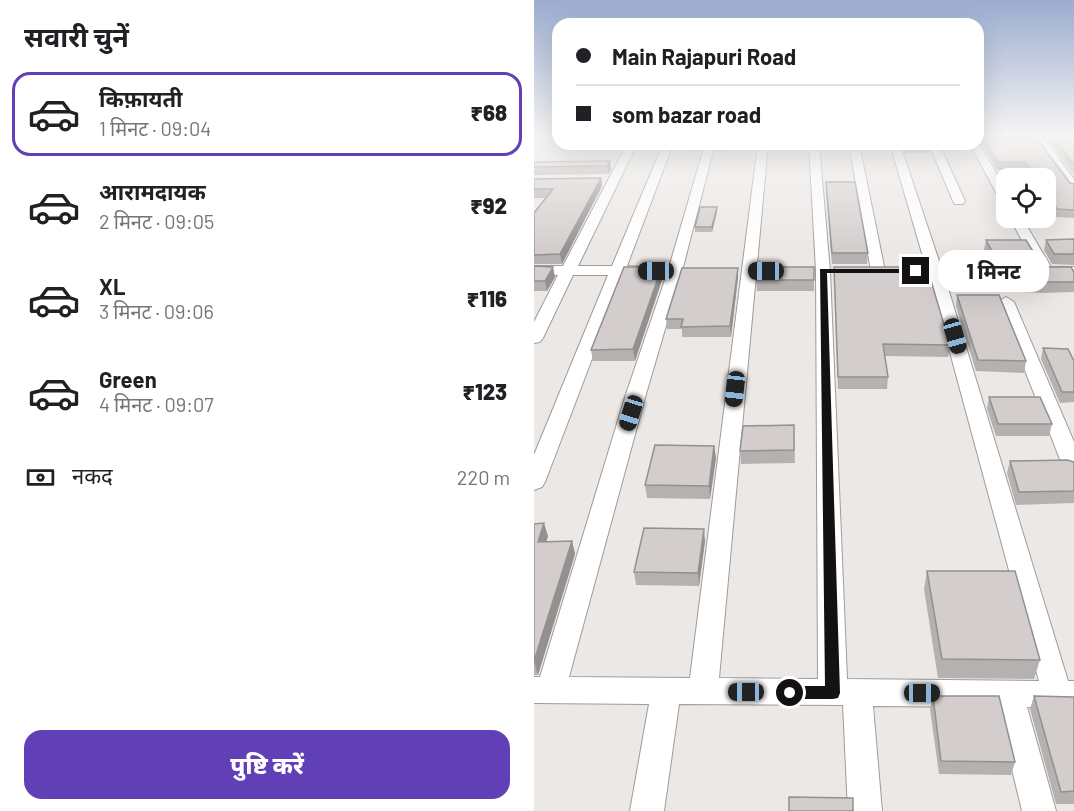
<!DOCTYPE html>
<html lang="hi">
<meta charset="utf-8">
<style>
:root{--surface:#fff;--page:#f6f6f6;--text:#202124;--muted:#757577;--line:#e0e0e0;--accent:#603fb7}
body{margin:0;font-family:Barlow,"Noto Sans Devanagari",sans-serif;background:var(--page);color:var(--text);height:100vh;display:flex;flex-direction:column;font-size:22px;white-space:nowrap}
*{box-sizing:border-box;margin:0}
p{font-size:20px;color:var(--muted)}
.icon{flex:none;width:33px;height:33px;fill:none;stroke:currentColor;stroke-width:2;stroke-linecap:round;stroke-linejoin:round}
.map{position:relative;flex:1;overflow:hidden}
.panel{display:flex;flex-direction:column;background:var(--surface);width:534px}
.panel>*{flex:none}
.banner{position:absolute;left:18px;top:18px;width:432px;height:132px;border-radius:18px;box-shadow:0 6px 24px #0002;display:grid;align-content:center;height:132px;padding:0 24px;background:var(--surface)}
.fabs{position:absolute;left:462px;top:168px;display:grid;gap:12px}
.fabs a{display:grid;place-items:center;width:60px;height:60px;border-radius:12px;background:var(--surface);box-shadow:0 6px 24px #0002;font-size:30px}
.end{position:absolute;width:27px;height:27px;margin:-14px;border:8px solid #131111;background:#fff;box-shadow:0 0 0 3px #fff}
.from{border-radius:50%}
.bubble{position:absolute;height:42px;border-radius:18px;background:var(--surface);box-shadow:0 6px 24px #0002;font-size:20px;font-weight:800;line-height:42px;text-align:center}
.car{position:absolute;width:18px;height:36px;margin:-18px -9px;border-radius:8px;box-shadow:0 0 4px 2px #0007;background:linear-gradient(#222 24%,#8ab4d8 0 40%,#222 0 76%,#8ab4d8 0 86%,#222 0)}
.banner b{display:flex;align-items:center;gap:21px;height:57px;font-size:22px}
.banner b+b{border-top:2px solid var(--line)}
.banner i{width:15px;height:15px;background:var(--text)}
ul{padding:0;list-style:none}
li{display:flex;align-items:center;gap:18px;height:84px;margin:0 12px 9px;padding:0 12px;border:3px solid transparent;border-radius:18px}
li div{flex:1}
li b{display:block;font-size:22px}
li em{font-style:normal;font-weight:800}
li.current{border-color:var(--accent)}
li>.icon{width:54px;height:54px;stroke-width:1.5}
h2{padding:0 24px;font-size:27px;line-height:72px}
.pay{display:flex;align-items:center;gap:15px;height:66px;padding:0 24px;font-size:22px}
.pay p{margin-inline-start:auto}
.primary-button{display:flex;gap:12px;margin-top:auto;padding:12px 24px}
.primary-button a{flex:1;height:69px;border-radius:18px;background:var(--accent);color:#fff;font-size:24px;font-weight:800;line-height:69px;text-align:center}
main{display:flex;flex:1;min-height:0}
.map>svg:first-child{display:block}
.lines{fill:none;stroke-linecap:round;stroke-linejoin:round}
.street-casing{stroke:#9f9b99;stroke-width:2}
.street{fill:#fff;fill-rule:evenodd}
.wall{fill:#b5b1b0}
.shaded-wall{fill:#949090}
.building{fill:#d3cecd;stroke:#949090;stroke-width:1.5}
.route{fill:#131111}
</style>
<main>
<section class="panel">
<h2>सवारी चुनें</h2>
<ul>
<li class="current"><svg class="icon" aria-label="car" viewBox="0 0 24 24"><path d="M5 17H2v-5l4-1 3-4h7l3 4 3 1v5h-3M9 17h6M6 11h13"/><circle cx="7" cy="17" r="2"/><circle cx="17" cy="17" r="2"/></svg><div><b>किफ़ायती</b><p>1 मिनट · 09:04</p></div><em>₹68</em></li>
<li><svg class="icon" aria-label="car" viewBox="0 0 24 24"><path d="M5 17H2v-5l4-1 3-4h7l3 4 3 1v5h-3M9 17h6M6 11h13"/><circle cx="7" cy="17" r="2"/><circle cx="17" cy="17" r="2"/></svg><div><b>आरामदायक</b><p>2 मिनट · 09:05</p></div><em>₹92</em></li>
<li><svg class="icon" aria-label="car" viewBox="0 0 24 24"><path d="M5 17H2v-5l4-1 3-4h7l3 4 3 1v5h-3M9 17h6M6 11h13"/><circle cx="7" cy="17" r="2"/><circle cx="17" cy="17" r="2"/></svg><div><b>XL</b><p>3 मिनट · 09:06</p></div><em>₹116</em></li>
<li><svg class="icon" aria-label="car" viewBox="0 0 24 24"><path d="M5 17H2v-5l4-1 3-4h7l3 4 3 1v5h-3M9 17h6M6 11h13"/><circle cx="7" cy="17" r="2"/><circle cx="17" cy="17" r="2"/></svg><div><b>Green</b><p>4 मिनट · 09:07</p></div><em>₹123</em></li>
</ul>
<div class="pay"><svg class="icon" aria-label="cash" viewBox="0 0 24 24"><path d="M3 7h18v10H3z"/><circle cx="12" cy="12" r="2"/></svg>नकद<p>220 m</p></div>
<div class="primary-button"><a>पुष्टि करें</a></div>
</section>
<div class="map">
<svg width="540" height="811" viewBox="0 0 540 811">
<rect width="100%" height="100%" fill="#ece8e6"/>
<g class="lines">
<defs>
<g id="street">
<path d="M497,136h11l32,43v12l-4,-1z"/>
<path d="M527,136h11l2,12 -4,-1z"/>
<path d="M444,142l28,48v14l-6,-4 -30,-56h8z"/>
<path d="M93,144h10l-59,122h34l51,-122h10l-46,122 21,1 7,4 -7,4h-24l-79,207 -3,5 -8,3v-35l74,-180h-35l-30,63 -3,4 -6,1v-21l24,-47 -24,-1v-8h29z"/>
<path d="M171,144h10l-33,127 -36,123 -77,283 121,1 68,-534h10l-49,534 99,1 -2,-408 -7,-127h10l11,127 17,408 192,2 -110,-406 -10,-1 -2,-3 2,-3 7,-1 -36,-123h10l41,123h95l-26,-49h12l29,49h23v8h-130l124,406h6v26h-47l29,104h-34l-25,-104 -124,-1 9,105h-34l-5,-106 -164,-1 -15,107h-34l19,-107 -115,-1v-26h6l86,-283 42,-123z"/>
<path d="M315,144h10l26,127 -7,4 -7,-4z"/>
<path d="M395,144h10l26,57 -2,3h-8l-2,-3z"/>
<path d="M472,297l8,5 60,140v32l-8,-2 -3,-5 -65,-165z"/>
</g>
</defs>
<use href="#street" class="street-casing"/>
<use href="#street" class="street"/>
</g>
<g class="wall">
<path d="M444,136h57l35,47 4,1v34l-19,-1 -9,-14v-25h-17l-5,-8h-27l-17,-29h-2z"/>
<path d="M511,136h21l4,5 4,2v32z"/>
<path d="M154,144h15l-2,7h-12z"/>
<path d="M181,144h14l-2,7h-11z"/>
<path d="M368,144h29l-1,9h-25z"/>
<path d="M76,161l1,8 -2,5 -75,1v-13z"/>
<path d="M67,178l1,8 -40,78h-28v-51l12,-15h-12v-19z"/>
<path d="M292,182l42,71 -1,11h-35l-6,-73z"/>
<path d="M183,212l-5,20h-17v-5z"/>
<path d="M540,239v26l-22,-1 -8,-14 2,-10z"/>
<path d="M452,240l48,13 -2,11h-41l-7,-14z"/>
<path d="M0,266l21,11 -8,14h-13z"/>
<path d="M280,267v24h-57l-1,-11z"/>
<path d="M300,267l116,78 -2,12 -63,-1 3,21 -1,12h-49z"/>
<path d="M464,267l76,5v20l-33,1 -40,-2 -5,-14z"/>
<path d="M204,268v9l-7,60h-49v-8h-15l-1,-10z"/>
<path d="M129,277l-28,84h-42l-2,-11z"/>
<path d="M423,295l69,66 -2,12 -48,-2 -20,-65z"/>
<path d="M509,348l31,13v41l-14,1 -19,-44z"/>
<path d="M455,397l63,27 -3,12h-53l-9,-27z"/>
<path d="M260,425l1,38 -54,1 -1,-13z"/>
<path d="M180,446l2,12 -6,41 -63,-1 -2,-13z"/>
<path d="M476,461l64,1v41l-58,2 -9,-32z"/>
<path d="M0,524l14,12 -2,6 26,-1 3,13 -37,121h-4z"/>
<path d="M171,541l-6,45 -63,-1 -2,-13z"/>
<path d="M393,571l113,89 -6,19 -96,-1 -14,-89z"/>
<path d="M399,696l82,66 -4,13 -72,-1 -9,-65z"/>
<path d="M500,696l40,2v106h-18l-26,-95z"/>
</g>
<g class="shaded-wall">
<path d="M76,161l1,8 -2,5 -2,-8z"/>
<path d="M67,178l1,8 -40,78 -2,-10z"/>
<path d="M183,207v5l-5,20v-5z"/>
<path d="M19,267l2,10 -8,14 -2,-10z"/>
<path d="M128,267l1,10 -28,84 -2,-12z"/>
<path d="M204,268v9l-7,60 -1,-11z"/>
<path d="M180,446l2,12 -6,41 -1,-13z"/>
<path d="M10,523l4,13 -6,19 -4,-13z"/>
<path d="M170,529l1,12 -6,45 -1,-13z"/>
<path d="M38,541l3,13 -37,121 -4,-14z"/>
</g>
<g class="building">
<path d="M448,136h53l35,47 4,1v26l-17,-1 -11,-17v-14h-10l-11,-16h-27z"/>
<path d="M518,136h14l4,5 4,2v22z"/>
<path d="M371,144h26v2h-25z"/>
<path d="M76,161l-3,5 -73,1v-5z"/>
<path d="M67,178l-41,76 -26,1v-42l19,-24h-19v-10z"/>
<path d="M292,182h29l13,71h-36z"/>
<path d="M166,207h17l-5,20h-17z"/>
<path d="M540,239v15h-20l-8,-14z"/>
<path d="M452,240h40l8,13h-41z"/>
<path d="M0,266l19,1 -8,14h-11z"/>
<path d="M90,267h38l-29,82 -42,1z"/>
<path d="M224,267h56v13h-58z"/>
<path d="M300,267h93l23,78 -67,-1 5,33h-50z"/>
<path d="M464,267h73l3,5v10h-31l-40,-2z"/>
<path d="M148,268h56l-8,58 -49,1 2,-8h-17z"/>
<path d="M423,295h42l27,66 -48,-1z"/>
<path d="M509,348l25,1 6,12v31h-12z"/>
<path d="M455,397h51l12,27h-54z"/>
<path d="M260,425v25l-54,1 3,-25z"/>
<path d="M121,445l59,1 -5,40 -64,-1z"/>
<path d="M533,460l7,2v29l-55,1 -9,-31z"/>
<path d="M10,523l-6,19 34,-1 -38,120v-137z"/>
<path d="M110,528l60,1 -6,44 -64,-1z"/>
<path d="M393,571h88l25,89 -98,-1z"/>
<path d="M399,696h66l16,66 -74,-1z"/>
<path d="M500,696l40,1v94l-13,1z"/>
<path d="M255,797l64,1v13h-64z"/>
</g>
<linearGradient id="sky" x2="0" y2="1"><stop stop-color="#9baccf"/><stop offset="0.54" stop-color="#f6f5f4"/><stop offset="1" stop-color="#f6f5f4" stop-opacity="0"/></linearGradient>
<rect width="540" height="250" fill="url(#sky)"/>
<path class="route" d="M286,269h96l3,2 -3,2h-89l13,420 -2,5 -5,1h-43l-6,-2 -2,-4 2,-5 6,-2h35z"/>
</svg>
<div class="fabs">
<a><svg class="icon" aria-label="locate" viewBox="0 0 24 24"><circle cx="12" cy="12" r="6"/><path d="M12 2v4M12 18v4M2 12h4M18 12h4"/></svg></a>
</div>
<i class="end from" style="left:256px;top:693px"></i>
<i class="end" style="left:382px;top:271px"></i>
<div class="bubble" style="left:404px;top:250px;width:111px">1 मिनट</div>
<i class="car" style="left:122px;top:271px;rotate:270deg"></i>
<i class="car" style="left:232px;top:271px;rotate:270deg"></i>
<i class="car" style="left:421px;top:336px;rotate:164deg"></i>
<i class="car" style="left:201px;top:389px;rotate:187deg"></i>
<i class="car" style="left:97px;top:413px;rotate:197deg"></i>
<i class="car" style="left:212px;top:692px;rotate:270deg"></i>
<i class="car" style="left:388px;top:693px;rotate:90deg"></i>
<div class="banner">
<b><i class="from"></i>Main Rajapuri Road</b>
<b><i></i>som bazar road</b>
</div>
</div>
</main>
